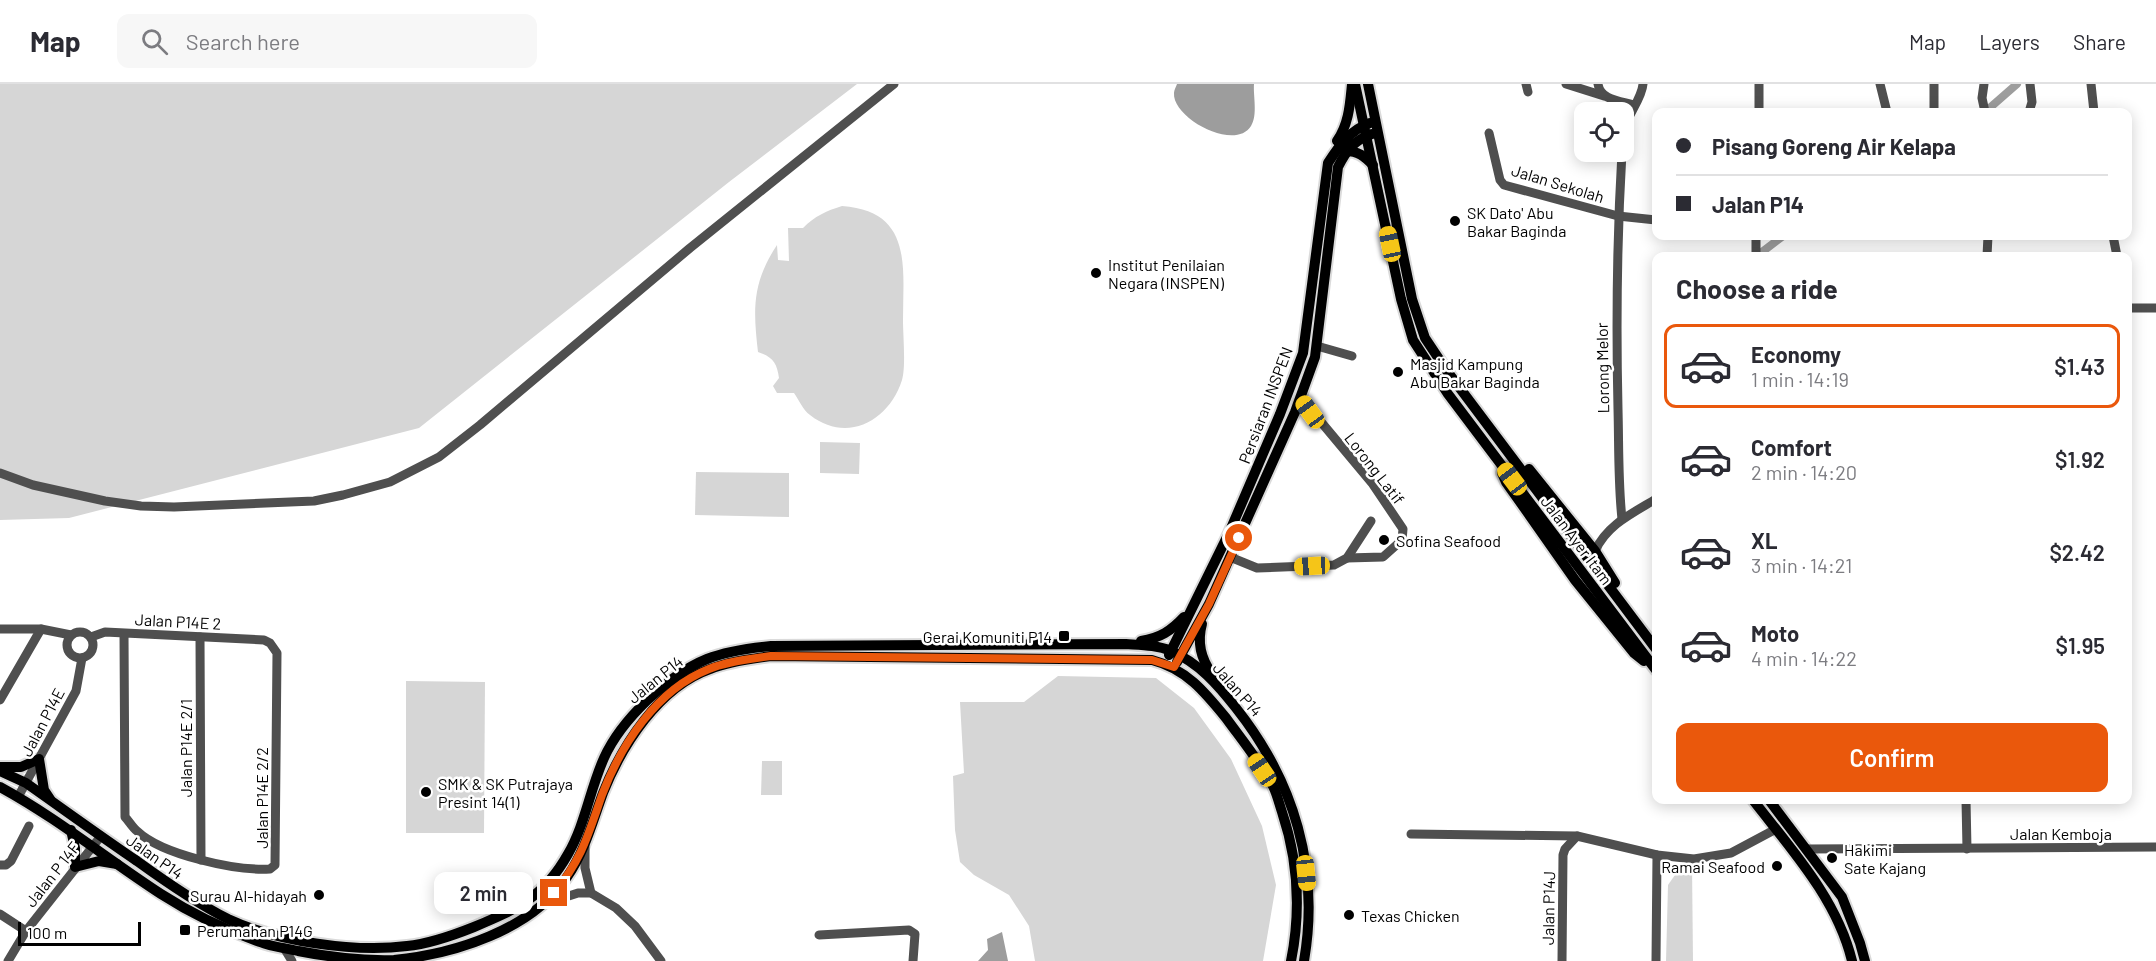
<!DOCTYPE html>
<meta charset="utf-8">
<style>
:root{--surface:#fff;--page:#f7f7f7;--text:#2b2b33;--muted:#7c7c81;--line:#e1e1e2;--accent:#ea580c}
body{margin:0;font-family:Barlow,sans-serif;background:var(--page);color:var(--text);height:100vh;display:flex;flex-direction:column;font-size:22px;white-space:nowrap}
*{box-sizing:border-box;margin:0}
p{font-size:20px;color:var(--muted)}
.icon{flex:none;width:33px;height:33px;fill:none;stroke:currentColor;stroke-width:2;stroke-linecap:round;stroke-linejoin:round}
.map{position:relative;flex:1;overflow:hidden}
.panel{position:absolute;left:1652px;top:168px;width:480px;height:552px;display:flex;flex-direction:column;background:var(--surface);border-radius:12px;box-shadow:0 3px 15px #0003}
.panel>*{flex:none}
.hud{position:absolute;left:1652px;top:24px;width:480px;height:132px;border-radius:12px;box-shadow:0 3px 15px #0003;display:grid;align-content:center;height:132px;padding:0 24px;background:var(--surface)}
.tools{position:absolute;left:1574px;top:18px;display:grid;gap:12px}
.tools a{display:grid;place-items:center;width:60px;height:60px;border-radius:12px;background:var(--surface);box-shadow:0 3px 15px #0003;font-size:30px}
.scale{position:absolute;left:18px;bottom:15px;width:123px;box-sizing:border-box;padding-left:6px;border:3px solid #000;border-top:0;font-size:16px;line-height:21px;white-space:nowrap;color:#000;-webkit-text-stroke:4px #fff;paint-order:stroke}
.end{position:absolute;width:27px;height:27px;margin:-14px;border:8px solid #ea580c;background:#fff;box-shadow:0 0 0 3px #fff}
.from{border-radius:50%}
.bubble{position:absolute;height:42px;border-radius:12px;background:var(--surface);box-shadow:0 3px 15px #0003;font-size:20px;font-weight:600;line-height:42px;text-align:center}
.car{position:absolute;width:18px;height:36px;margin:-18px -9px;border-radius:8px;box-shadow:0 0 4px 2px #0007;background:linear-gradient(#f5c518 24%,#345 0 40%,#f5c518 0 76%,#345 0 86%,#f5c518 0)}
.hud b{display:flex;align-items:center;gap:21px;height:57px;font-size:22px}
.hud b+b{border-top:2px solid var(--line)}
.hud i{width:15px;height:15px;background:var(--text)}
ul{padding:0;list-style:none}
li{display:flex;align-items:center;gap:18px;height:84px;margin:0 12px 9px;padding:0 12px;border:3px solid transparent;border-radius:12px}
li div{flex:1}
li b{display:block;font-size:22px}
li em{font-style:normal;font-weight:600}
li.on{border-color:var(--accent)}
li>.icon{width:54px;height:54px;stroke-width:1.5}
h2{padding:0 24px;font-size:27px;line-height:72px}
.cta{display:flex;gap:12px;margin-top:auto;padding:12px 24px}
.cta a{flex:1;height:69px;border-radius:12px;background:var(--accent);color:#fff;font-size:24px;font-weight:600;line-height:69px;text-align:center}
header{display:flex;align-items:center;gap:36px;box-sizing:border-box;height:84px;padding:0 30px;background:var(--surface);border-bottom:2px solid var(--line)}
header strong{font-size:28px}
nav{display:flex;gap:33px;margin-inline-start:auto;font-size:21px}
.search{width:420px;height:54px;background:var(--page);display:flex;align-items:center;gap:15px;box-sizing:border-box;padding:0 21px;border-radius:12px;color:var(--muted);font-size:22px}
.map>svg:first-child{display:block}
.green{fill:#d6d6d6}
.water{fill:#9d9d9d}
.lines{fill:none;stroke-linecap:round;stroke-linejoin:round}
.canal{stroke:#9d9d9d;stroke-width:8}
.major-casing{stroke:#dbdbdb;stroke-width:14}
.minor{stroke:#4f4f4f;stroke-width:9}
.major{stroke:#000;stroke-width:10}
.route{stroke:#ea580c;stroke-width:8}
.poi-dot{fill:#000;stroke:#fff;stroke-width:2}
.labels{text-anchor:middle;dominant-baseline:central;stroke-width:5;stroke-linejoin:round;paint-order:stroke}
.street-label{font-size:16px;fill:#000;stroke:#fff}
.poi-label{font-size:16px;fill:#000;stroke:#fff;text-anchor:start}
</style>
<header>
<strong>Map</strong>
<div class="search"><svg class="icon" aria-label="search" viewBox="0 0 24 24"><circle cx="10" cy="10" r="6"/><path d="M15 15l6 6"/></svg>Search here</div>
<nav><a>Map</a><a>Layers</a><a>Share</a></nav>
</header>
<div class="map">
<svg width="2156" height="877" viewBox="0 0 2156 877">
<rect width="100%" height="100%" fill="#fff"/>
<g class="green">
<path d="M0,0h857l-128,98 -310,246 -350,90 -69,2z"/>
<path d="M842,122c71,5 61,61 61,114 0,15 3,47 -1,60 -13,41 -55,64 -92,35 -7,-5 -11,-15 -16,-22h-17l-4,-7 6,-8c-2,-15 -6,-21 -21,-26 -5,-43 -6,-69 19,-107l1,15 11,1 -1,-33h15c12,-12 23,-17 39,-22z"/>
<path d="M820,358l40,1 -1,31 -39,-1z"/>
<path d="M696,388l93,1v44l-94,-2z"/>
<path d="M1058,592l98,2 38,30 37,51 31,67 14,59 -13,76h-228l-6,-35 -20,-31 -35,-20 -14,-13 -5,-32 -2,-54 11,-3 -4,-71h64z"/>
<path d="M406,597l79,1 -1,151h-78z"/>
<path d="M762,677h20v34h-21z"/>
<path d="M1682,781h10l1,96h-27l2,-76z"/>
</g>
<g class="water">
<path d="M1177,0h77c-1,12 4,31 -3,42 -16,26 -79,-8 -77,-33 0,-3 2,-6 3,-9z"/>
<path d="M1002,848l6,29h-30l10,-11 -1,-11z"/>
</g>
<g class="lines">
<g class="canal">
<path d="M1985,28l32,-28"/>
<path d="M1762,168l21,-16"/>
</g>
<defs>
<g id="major">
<path d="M1355,0l46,215 12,41 35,54 208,276"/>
<path d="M1368,0l44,215 13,39 22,33 209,278"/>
<path d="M1337,57c12,-17 13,-37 15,-57"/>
<path d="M1346,67c12,0 18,5 27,14"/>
<path d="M1529,385l66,82 20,32"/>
<path d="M1502,389l4,9 69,98 59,73 10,8"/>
<path d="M1202,540c-5,18 -1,35 10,50"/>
<path d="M1141,557c19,-3 30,-10 43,-24"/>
<path d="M1169,571l60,-122 51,-119 23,-61 25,-190c11,-17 22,-33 42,-40"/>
<path d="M1177,578l32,-58 21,-47 65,-145 20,-55 23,-190c8,-16 16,-27 34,-33"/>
<path d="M0,683h21l18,-8 5,31 6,9"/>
<path d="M0,687l26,12c37,26 74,53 111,78 29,21 59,42 91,58 47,22 127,34 179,27 22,-2 47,-11 67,-19 43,-18 70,-30 94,-73 17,-29 22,-65 36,-96 17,-38 64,-83 103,-99 20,-8 43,-11 64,-13l355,-2c15,1 31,1 45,7 28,12 47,34 65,57 58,73 84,160 68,253"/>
<path d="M0,703c57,31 107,72 161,107 31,20 65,36 99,48 12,5 26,6 38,9 31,6 64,10 96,9 60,-6 138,-30 173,-83 18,-26 25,-54 36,-84 19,-48 56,-106 107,-124 20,-8 41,-10 61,-13l381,4c34,9 52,31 74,58 16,22 34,44 47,68 4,8 6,17 9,26 16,48 19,99 9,149"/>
<path d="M1753,716c38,49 84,99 99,161"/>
<path d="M1769,716l73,97 18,46 5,18"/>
<path d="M71,746l4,18v19l24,-6 18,3"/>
</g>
</defs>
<use href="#major" class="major-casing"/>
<g class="minor">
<path d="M1526,0l2,8"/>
<path d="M1566,0l38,12"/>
<path d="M1598,0c2,16 22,17 36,21"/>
<path d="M1880,0l7,28"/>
<path d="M1934,0v28"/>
<path d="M1984,0l-2,14 3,14"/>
<path d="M2091,0l3,28"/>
<path d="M1759,28v-28"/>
<path d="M2029,28l3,-10 -2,-18"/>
<path d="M1623,48c4,-17 19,-33 20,-48"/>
<path d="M1489,49l11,47 4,5 114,31 38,4"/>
<path d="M2113,152l4,20"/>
<path d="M1756,172v-20"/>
<path d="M1987,172l1,-20"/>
<path d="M2127,224h29"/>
<path d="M1317,262l35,10"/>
<path d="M1301,314l71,85 31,46 -1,11 -19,17 -36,1"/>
<path d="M0,389l33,12 72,16 36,5 33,1 140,-6 29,-6 47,-13 49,-25 41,-32 210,-177 204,-164"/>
<path d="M1622,435c-4,-37 -3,-73 -4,-110 -2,-86 -1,-172 4,-257"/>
<path d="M1595,467c12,-26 36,-37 61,-52"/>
<path d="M1230,473l27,11 77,-3 13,-7 24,-37"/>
<path d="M0,545h41l30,6"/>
<circle cx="80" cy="561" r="13"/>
<path d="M91,553l14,-5 159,8 6,3 7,10 -2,212 -5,4c-34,2 -108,-14 -133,-38 -5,-4 -8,-10 -12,-14l-1,-184"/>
<path d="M200,553l1,223"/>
<path d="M0,616l41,-71"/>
<path d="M18,713l58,-106 6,-33"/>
<path d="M1966,716l1,49"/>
<path d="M1411,750l166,2 80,19 37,4 37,-6 45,-24"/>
<path d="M585,762v22l6,25"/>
<path d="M1807,765l349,-2"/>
<path d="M0,781h6l5,-4 18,-35"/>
<path d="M544,820l34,-11h13l25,15 19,18 26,35"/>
<path d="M0,830l26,17"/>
<path d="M819,851l90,-5 6,4 -2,27"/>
<path d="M284,864l8,13"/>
<path d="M8,877l18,-30 75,-95"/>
<path d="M1562,877l1,-106 2,-6 12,-13"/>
<path d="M1656,877l1,-106"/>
</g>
<use href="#major" class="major"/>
</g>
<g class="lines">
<path class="route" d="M554,809c28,-34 34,-58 48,-98 19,-50 54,-105 107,-126 19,-8 42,-10 62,-13l381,4 22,7 35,-63 30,-66"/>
</g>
<g class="poi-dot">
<circle cx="1455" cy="137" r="6"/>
<circle cx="1096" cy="189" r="6"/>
<circle cx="1398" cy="288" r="6"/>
<circle cx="1384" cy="456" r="6"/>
<rect x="1058" y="546" width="12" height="12" rx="3"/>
<circle cx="426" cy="708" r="6"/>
<circle cx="1832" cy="774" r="6"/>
<circle cx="1777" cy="782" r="6"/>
<circle cx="319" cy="811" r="6"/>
<circle cx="1349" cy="831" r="6"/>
<rect x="179" y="840" width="12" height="12" rx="3"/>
</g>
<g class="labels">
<g class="street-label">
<text transform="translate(1558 99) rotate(17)">Jalan Sekolah</text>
<text transform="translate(1602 284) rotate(-91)">Lorong Melor</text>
<text transform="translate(1265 321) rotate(-69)">Persiaran INSPEN</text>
<text transform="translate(1375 384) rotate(52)">Lorong Latif</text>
<text transform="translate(1577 456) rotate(53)">Jalan Ayer Itam</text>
<text transform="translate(178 537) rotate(3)">Jalan P14E 2</text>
<text transform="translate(655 595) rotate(-39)">Jalan P14</text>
<text transform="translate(1238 605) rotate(49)">Jalan P14</text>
<text transform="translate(42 638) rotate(-62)">Jalan P14E</text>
<text transform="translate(185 664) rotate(-90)">Jalan P14E 2/1</text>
<text transform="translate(261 714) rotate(-90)">Jalan P14E 2/2</text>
<text x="2061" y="749">Jalan Kemboja</text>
<text transform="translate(155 772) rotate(35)">Jalan P14</text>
<text transform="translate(52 790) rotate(-52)">Jalan P 14F</text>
<text transform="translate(1548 824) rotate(-89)">Jalan P14J</text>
</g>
<g class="poi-label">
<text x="1467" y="128">SK Dato' Abu<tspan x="1467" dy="18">Bakar Baginda</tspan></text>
<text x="1108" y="180">Institut Penilaian<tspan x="1108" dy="18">Negara (INSPEN)</tspan></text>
<text x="1410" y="279">Masjid Kampung<tspan x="1410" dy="18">Abu Bakar Baginda</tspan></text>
<text x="1396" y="456">Sofina Seafood</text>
<text x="1052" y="552" text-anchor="end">Gerai Komuniti P14</text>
<text x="438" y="699">SMK &amp; SK Putrajaya<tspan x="438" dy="18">Presint 14(1)</tspan></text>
<text x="1844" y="765">Hakimi<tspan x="1844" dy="18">Sate Kajang</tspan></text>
<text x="1765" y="782" text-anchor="end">Ramai Seafood</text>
<text x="307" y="811" text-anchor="end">Surau Al-hidayah</text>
<text x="1361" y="831">Texas Chicken</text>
<text x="197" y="846">Perumahan P14G</text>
</g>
</g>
</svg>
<div class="tools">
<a><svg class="icon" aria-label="locate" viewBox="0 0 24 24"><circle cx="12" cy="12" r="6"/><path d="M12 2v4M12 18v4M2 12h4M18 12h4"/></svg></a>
</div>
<div class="scale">100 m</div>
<i class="end from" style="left:1239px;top:454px"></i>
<i class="end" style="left:554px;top:809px"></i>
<div class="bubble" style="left:434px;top:788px;width:99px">2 min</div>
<i class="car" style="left:1390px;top:160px;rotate:348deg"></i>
<i class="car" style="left:1310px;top:328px;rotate:324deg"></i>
<i class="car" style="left:1512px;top:395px;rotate:323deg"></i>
<i class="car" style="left:1312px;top:482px;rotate:267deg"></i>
<i class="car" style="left:1262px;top:686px;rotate:326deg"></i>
<i class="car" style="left:1306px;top:789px;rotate:174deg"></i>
<div class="hud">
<b><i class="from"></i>Pisang Goreng Air Kelapa</b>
<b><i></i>Jalan P14</b>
</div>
<section class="panel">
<h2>Choose a ride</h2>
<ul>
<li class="on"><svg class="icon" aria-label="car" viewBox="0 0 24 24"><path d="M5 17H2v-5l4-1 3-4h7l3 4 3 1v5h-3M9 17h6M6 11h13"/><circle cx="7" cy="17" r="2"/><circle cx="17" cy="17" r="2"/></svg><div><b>Economy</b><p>1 min · 14:19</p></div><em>$1.43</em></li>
<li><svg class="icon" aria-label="car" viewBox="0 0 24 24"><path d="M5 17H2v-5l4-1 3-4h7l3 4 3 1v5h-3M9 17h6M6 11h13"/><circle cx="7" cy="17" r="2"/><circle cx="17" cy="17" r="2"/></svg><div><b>Comfort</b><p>2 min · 14:20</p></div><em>$1.92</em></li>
<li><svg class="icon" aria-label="car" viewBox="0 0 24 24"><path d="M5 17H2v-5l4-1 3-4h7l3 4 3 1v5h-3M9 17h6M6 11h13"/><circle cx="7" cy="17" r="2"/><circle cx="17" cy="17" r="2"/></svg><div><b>XL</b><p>3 min · 14:21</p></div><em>$2.42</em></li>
<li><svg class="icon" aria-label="car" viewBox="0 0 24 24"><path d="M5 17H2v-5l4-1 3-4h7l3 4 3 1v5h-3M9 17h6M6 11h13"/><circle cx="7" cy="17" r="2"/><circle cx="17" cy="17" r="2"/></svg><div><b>Moto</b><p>4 min · 14:22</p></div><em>$1.95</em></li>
</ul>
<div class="cta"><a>Confirm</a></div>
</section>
</div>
